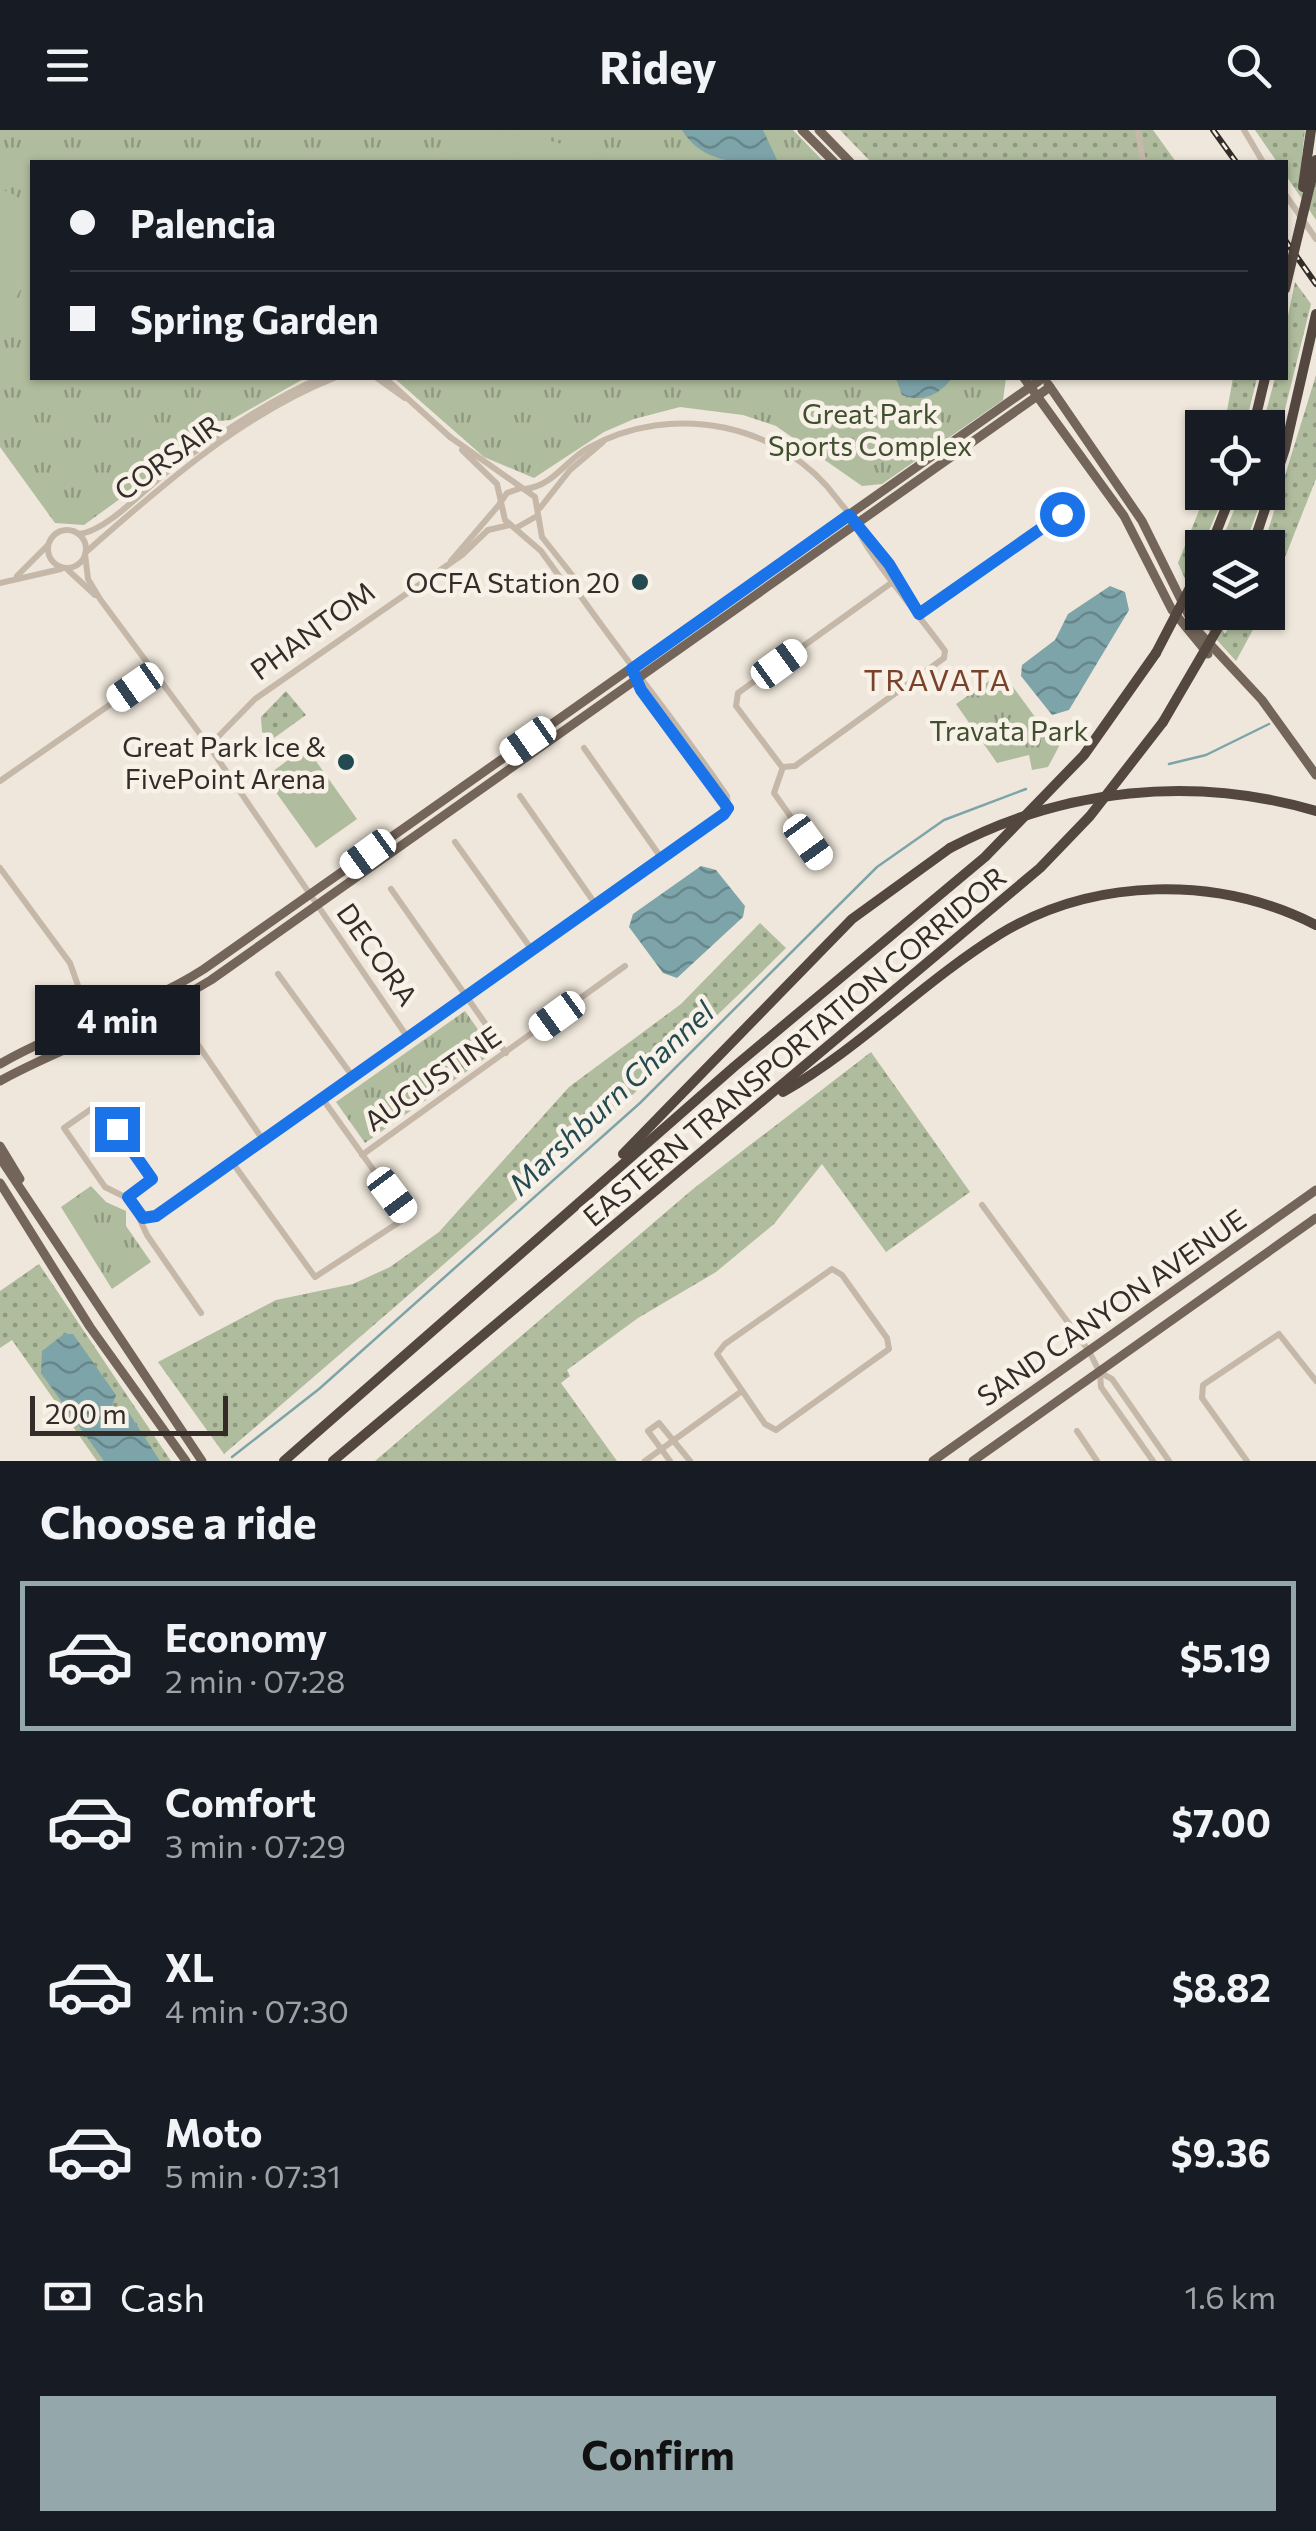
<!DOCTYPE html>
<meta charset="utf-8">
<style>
:root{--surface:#171b24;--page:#242831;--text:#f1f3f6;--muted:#9ea1a6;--line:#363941;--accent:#94a7ab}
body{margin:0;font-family:Commissioner,sans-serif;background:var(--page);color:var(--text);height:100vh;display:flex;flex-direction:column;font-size:38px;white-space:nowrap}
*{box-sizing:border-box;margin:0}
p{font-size:32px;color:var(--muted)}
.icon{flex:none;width:55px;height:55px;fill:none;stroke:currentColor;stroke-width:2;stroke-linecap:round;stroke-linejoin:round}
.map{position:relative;height:1331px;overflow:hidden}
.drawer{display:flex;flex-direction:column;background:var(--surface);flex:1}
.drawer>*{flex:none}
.banner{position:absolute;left:30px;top:30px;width:1258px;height:220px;border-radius:0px;box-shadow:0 2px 8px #0004;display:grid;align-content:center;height:220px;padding:0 40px;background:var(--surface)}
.fabs{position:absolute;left:1185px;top:280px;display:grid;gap:20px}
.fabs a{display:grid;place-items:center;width:100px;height:100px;border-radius:0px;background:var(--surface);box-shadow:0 2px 8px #0004;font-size:50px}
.scale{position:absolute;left:30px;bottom:25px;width:198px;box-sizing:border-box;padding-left:10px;border:5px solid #332c28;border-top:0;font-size:28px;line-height:35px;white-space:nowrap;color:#332c28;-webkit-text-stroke:8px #f7f1e7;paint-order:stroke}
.end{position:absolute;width:45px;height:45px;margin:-22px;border:12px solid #1a73e8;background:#fff;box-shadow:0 0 0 5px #fff}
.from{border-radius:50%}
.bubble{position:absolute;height:70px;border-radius:0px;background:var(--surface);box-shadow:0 2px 8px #0004;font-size:32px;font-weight:700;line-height:70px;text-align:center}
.car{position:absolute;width:30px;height:60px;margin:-30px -15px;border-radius:12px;box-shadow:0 0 8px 2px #0007;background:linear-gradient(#fff 24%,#345 0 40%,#fff 0 76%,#345 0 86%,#fff 0)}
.banner b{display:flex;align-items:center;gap:35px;height:95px;font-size:38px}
.banner b+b{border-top:2px solid var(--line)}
.banner i{width:25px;height:25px;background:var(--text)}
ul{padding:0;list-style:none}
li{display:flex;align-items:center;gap:30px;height:150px;margin:0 20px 15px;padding:0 20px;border:5px solid transparent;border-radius:0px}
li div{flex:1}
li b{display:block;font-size:38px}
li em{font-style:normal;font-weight:700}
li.on{border-color:var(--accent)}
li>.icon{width:90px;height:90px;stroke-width:1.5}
h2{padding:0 40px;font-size:45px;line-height:120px}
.pay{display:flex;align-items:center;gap:25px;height:110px;padding:0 40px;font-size:38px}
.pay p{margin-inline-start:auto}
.cta{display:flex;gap:20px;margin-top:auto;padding:20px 40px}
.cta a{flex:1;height:115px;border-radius:0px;background:var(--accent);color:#111;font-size:40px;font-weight:700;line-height:115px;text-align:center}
header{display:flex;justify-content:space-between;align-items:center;height:130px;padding:0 40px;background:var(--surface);font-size:45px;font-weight:700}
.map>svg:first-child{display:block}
.grass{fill:url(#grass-dots)}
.park{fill:url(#park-tufts)}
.pitch{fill:#afbc9d}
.water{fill:url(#water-waves)}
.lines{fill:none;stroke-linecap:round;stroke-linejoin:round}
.stream{stroke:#7da4a9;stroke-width:2.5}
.minor{stroke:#c5b8a9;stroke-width:6}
.major{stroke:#74655a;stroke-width:9}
.highway{stroke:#534740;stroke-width:10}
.rail-casing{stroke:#332c28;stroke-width:6}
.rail{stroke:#f7f1e7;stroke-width:2.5;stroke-dasharray:8;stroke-linecap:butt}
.highway-bridge{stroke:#534740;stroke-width:10}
.route{stroke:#1a73e8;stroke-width:12}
.poi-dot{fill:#224a50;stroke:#f7f1e7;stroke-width:4}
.labels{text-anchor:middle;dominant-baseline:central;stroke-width:9;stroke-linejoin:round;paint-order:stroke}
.park-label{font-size:28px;fill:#404f2e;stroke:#f7f1e7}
.street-label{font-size:28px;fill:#332c28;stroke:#f7f1e7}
.poi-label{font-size:28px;fill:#332c28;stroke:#f7f1e7;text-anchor:end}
.neighbourhood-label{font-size:30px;letter-spacing:2.5px;fill:#79422a;stroke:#f7f1e7}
.water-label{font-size:30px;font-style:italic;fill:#224a50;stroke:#f7f1e7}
</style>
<header><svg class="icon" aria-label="menu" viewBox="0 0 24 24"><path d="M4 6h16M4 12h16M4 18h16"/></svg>Ridey<svg class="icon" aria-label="search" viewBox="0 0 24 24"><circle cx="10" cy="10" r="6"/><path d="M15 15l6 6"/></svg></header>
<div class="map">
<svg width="1316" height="1331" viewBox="0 0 1316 1331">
<defs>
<pattern id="grass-dots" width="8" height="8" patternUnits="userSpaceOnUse" patternTransform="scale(2.5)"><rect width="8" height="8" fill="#afbc9d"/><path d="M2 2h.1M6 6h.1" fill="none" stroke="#8f9980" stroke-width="1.8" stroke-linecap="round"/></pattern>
<pattern id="park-tufts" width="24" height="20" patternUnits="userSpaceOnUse" patternTransform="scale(2.5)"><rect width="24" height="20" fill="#afbc9d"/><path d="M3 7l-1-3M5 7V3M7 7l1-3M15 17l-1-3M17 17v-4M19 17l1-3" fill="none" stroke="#8f9980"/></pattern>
<pattern id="water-waves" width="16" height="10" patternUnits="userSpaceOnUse" patternTransform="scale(2.5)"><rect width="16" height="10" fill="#7da4a9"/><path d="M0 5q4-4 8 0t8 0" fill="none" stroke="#67868a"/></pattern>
</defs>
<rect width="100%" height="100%" fill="#efe7db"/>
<g class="grass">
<path d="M840,0h313l23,32h-305z"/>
<path d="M1255,0h50l-3,26 14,13v51l-31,-46v-12h-8z"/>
<path d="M1295,152l16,22 -43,174v-50l-6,-1 13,-49h10v-48z"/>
<path d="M1316,245v104l-48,121v-52l-5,-1z"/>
<path d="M1233,248h24l-12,49h-21z"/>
<path d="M1206,363h19l-33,78 10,10v31l15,1 -2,5 10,16 11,-21h26l-26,48 -29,-32 -29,-66z"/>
<path d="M1241,363h23l-20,54h-25z"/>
<path d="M286,561l20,24 -32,23 -12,-6 -1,-15z"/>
<path d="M760,793l26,25c-179,178 -371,342 -562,506l-66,-92 118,-62 77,-16 37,-17 49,-35 130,-145 112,-83z"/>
<path d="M871,922l99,140 -84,60 -64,-88 -48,60 -58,48 -78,46 -71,52 3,6 -9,7 56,78h-242l318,-272z"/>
<path d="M39,1134l132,197h-74l-85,-121 -12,8v-57z"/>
</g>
<g class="park">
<path d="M0,0h793l31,32h-792v216h273l-74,42 -13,1 -24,24 -110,80 -29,-2 -55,-76z"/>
<path d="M394,248h612l-3,22 -121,84 -20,2 -86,-60 -33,-11 -63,-8 -46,12 -30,13 -70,46 -50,-21z"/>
<path d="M1002,542l36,49 27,14 -17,32 -16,3 -3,-15 -32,8 -41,-59z"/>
<path d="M465,881l29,41 -129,91 -29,-41z"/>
<path d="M91,1056l15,16 20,9v15l25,36 -39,27 -51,-82z"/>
</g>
<g class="pitch">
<path d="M452,0h46l23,6 -7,26h-71z"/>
<path d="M543,9l72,19 -2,4h-76z"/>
<path d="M0,59c61,16 28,100 0,133z"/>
<path d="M306,617l51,72 -41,29 -51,-71z"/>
</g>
<g class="water">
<path d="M682,0h81l15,32c-36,1 -75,3 -96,-32z"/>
<path d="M896,248h56c-13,17 -29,25 -50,17z"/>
<path d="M1110,456l15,6 4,18 -60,100 -17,5 -31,-39 1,-11 33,-25 13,-26z"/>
<path d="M701,736l15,4 29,36 -2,11 -66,61 -14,-5 -34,-46 4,-13z"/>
<path d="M64,1204h9l43,61 -5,13 16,2 33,51h-56l-63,-88 1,-22z"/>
</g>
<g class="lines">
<g class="stream">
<path d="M1169,634l37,-9 63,-31"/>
<path d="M232,1327l87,-68 321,-286 237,-236 67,-47 82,-31"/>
</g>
<g class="minor">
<path d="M1138,0l5,32"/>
<path d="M1244,0l19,32"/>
<path d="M1285,64l31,45"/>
<path d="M377,248l28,20"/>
<path d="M385,248l65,59"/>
<path d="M450,307l85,60 7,40 34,43 1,11c49,70 102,134 150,205l1,12"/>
<path d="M462,320l35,34 8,36 36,31 26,36 10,4"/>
<path d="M525,359c28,-3 40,-28 63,-41 84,-47 194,-25 250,52 18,24 51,50 57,81"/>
<path d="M500,373l7,-10 14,-5"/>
<path d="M540,378l30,-38 33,-28"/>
<path d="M516,398l21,-12"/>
<circle cx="67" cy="419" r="19"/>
<path d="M79,404c29,-3 68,-48 94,-67 47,-33 95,-66 147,-89"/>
<path d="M86,422c74,-65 155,-137 248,-174"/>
<path d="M85,424l3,25 12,20 109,147 199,292"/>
<path d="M451,431l47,-55"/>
<path d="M68,440l27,25"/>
<path d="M17,446l30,-30"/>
<path d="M0,453l61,-14"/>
<path d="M919,484l147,-103"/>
<path d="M639,549l2,11 87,118"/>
<path d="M209,616l46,-47 207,-144 26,-25 22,-5"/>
<path d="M584,618l78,111"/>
<path d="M782,637l-46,-61 2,-13 156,-112"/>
<path d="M783,637l12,-1 149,-108 1,-7c-16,-23 -86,-107 -88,-125"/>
<path d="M783,637l-9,26 50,71"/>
<path d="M0,651l154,-107"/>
<path d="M520,666l76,109"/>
<path d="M455,712l77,108"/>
<path d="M0,738l70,95 21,59"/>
<path d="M391,759l115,164"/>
<path d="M278,844l75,103"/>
<path d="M192,906l71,104"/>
<path d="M362,1025l263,-189"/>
<path d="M232,1032l83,115 92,-60 -85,-119"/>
<path d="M128,1067l24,-18 -47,-66 -11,-6 -30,21 41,59 26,13 16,35 54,78"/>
<path d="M982,1075l107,146 11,22 1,14 52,74"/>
<path d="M143,1089l13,-4 572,-407"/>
<path d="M832,1139l10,6 45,63 2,11 -113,81 -11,-6 -48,-70 8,-10z"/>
<path d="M1101,1243l11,6 57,82"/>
<path d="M1077,1301l20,30"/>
<path d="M645,1331l97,-70"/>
<path d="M670,1331l-22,-30 11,-8 31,38"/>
<path d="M1247,1331l-45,-63 1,-13 76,-51 37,47"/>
</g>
<g class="major">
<path d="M802,0l32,32"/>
<path d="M819,0l31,32"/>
<path d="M1024,248l100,138 48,94 36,44"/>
<path d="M1048,254l94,137 53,107 67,72 54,75"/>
<path d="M0,934c65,-38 139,-53 204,-95l839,-591"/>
<path d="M0,951c69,-38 144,-60 211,-101l839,-593"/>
<path d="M0,1016l20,33"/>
<path d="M0,1028l202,303"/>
<path d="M0,1053l90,144 96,134"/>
<path d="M933,1331l383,-271"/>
<path d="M973,1331l343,-243"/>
</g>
<g class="highway">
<path d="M1308,21l3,-21"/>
<path d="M1253,298l12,-50"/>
<path d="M1210,418l22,-56"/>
<path d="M1252,418l33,-99 31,-135"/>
<path d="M1219,496l6,-14"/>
<path d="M783,962c77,-44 141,-111 217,-158 94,-57 218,-59 316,-9"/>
<path d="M623,1024l229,-235 98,-71"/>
<path d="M284,1331l451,-395 250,-209 99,-102 72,-102"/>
<path d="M333,1331l707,-593 50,-52 73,-94"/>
</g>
<defs>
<g id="rail">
<path d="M1213,0l23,32"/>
<path d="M1285,110l31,44"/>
</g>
</defs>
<use href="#rail" class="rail-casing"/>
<use href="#rail" class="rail"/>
<g class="highway-bridge">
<path d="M1303,57l5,-36"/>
<path d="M1285,159l31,-129"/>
<path d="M1156,523l40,-77"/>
<path d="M1163,592l56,-96"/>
<path d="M950,718c113,-60 244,-73 366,-37"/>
</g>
</g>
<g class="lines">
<path class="route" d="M117,999l35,50 -24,18 15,21 13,-2 568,-402 4,-6 -87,-118 -9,-21 217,-154 40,49 30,50 143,-100"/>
</g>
<g class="poi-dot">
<circle cx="640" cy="452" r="10"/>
<circle cx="346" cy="632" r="10"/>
</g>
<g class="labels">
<g class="park-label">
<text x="870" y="283">Great Park<tspan x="870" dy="32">Sports Complex</tspan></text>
<text x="1009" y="600">Travata Park</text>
</g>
<g class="street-label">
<text transform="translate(167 327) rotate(-36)">CORSAIR</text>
<text transform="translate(312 500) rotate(-36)">PHANTOM</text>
<text transform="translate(378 824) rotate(55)">DECORA</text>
<text transform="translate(794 916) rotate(-40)">EASTERN TRANSPORTATION CORRIDOR</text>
<text transform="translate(432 948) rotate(-35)">AUGUSTINE</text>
<text transform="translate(1111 1177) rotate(-35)">SAND CANYON AVENUE</text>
</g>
<g class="poi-label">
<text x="620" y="452">OCFA Station 20</text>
<text x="326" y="616">Great Park Ice &amp;<tspan x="326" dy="32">FivePoint Arena</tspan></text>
</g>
<g class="neighbourhood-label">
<text x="938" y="548">TRAVATA</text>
</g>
<g class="water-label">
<text transform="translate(610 967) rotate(-43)">Marshburn Channel</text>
</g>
</g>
</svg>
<div class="fabs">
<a><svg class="icon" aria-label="locate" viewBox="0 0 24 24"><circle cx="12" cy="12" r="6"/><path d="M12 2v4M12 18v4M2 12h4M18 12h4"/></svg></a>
<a><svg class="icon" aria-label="layers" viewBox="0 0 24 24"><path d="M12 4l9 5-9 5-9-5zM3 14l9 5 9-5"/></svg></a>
</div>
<div class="scale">200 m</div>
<i class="end from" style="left:1062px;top:384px"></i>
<i class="end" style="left:117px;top:999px"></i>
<div class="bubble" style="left:35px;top:855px;width:165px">4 min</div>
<i class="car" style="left:779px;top:534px;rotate:54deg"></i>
<i class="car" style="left:135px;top:557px;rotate:235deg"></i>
<i class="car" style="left:528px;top:611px;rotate:235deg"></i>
<i class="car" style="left:808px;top:712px;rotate:144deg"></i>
<i class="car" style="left:368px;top:724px;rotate:234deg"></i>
<i class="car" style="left:557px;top:886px;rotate:234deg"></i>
<i class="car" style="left:392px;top:1065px;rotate:143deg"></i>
<div class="banner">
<b><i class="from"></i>Palencia</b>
<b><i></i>Spring Garden</b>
</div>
</div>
<section class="drawer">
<h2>Choose a ride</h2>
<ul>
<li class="on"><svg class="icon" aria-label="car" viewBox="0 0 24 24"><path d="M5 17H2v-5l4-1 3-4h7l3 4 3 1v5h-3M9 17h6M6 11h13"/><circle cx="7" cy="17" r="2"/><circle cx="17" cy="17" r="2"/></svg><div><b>Economy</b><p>2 min · 07:28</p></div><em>$5.19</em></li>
<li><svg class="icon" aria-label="car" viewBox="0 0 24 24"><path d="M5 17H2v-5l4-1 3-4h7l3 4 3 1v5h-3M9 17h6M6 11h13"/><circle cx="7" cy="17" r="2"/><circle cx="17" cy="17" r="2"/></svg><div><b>Comfort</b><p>3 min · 07:29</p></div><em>$7.00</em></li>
<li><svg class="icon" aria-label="car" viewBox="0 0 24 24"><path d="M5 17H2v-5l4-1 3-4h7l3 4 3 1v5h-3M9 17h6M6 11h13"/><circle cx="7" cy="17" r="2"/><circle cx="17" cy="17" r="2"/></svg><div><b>XL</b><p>4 min · 07:30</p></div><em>$8.82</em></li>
<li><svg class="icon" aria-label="car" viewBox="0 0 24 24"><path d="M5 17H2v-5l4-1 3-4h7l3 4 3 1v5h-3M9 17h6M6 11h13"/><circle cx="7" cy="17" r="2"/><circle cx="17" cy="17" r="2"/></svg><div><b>Moto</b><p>5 min · 07:31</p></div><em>$9.36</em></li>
</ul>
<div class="pay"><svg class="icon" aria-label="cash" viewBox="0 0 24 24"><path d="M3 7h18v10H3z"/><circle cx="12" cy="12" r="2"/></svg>Cash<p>1.6 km</p></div>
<div class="cta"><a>Confirm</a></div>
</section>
